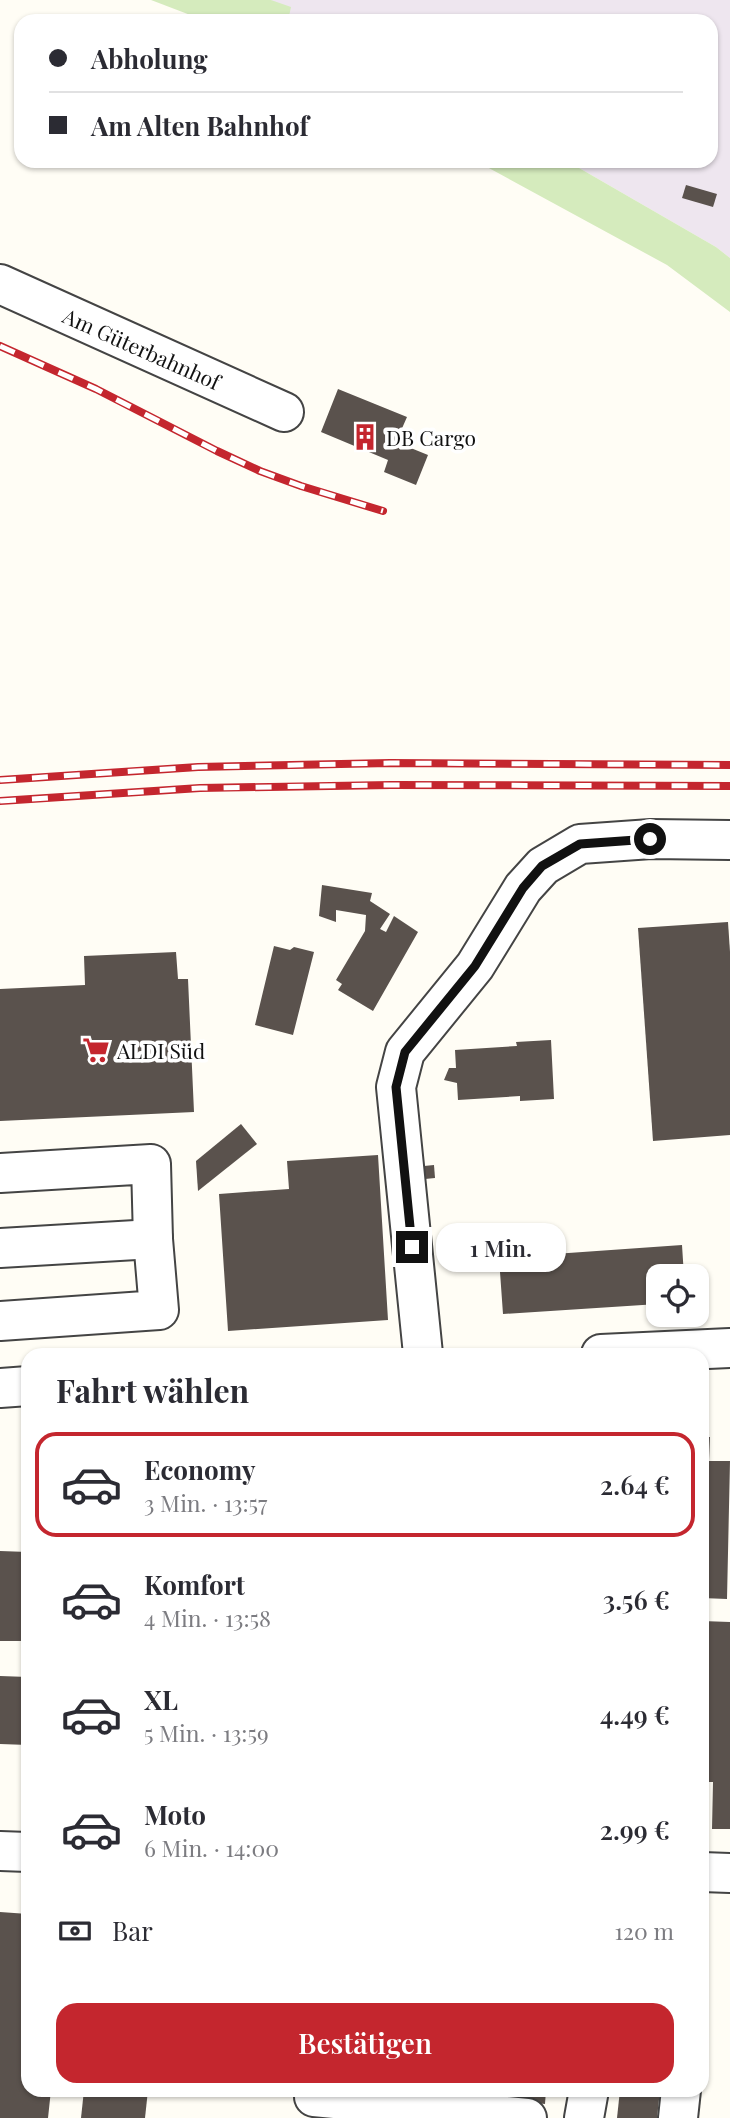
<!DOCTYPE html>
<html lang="de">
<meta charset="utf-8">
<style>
:root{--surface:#fff;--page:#f7f7f7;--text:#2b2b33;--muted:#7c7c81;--line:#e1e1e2;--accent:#c4262e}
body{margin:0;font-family:"Playfair Display",serif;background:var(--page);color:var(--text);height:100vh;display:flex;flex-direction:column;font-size:26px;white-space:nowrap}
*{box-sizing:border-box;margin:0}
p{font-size:23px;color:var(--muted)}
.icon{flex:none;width:38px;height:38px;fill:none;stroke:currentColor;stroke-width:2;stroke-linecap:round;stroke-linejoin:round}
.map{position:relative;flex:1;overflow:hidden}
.side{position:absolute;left:21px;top:1348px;width:688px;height:749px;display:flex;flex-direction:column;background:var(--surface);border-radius:21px;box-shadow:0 2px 5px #0004}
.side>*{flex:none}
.hud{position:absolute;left:14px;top:14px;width:704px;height:154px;border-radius:21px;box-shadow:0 2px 5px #0004;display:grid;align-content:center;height:154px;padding:0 35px;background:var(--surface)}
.fabs{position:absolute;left:646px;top:1264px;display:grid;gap:14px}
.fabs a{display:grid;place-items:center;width:63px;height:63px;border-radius:14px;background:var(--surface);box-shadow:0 2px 5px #0004;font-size:35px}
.end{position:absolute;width:32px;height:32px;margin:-16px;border:9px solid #111;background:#fff;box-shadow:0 0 0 4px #fff}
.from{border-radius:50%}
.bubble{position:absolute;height:49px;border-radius:21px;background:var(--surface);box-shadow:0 2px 5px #0004;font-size:23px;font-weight:600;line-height:49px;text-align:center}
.hud b{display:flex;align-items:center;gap:24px;height:66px;font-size:26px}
.hud b+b{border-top:2px solid var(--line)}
.hud i{width:18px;height:18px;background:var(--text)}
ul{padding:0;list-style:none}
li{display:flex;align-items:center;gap:21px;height:105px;margin:0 14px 10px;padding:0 21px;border:4px solid transparent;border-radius:21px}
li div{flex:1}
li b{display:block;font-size:26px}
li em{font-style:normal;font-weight:600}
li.current{border-color:var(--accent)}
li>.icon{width:63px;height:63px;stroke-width:1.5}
h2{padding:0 35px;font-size:32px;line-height:84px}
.pay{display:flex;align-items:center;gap:18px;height:77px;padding:0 35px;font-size:26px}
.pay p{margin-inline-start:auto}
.cta{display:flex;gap:14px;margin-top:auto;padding:14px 35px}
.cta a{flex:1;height:80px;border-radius:21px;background:var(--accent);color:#fff;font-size:28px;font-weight:600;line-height:80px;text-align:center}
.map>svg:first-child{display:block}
.industrial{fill:#eee6ef}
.green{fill:#d5ebbd}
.building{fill:#5a524d}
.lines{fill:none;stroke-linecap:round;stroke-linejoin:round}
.minor-casing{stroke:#444;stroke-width:42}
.minor{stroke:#fff;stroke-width:38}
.rail-casing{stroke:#c4262e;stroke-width:8}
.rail{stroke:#fff;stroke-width:5;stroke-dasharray:16;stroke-linecap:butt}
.route{stroke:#111;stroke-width:9}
.labels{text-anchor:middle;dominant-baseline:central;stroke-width:7;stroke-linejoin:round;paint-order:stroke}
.street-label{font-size:21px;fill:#111;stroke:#fff}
.poi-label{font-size:21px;fill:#111;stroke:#fff;text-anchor:start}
</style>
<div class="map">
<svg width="730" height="2118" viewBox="0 0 730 2118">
<rect width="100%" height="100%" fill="#fffdf5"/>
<path class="industrial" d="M271,0h459v258l-14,-11 -149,-86h143v-140h-422z"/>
<g class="green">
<path d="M151,0h120l20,7 -3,14h-82z"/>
<path d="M476,161h91l149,86 14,11v54l-63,-47z"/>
</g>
<g class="building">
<path d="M686,185l31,9 -4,13 -31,-9z"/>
<path d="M338,389l69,28 -11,25 32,13 -12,30 -32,-13 4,-12 -67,-28z"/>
<path d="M322,885l50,8 -2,8 20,13 -10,15 6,3 8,-16 24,16 -45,79 -35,-21 4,-6 -6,-4 29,-49 1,-16 -30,-5v12l-17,-6z"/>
<path d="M728,922l2,30v183l-77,6 -15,-213z"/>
<path d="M274,946l16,4 4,-3 20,5 -21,83 -38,-10z"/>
<path d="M176,952l2,27h10l6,133 -194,9v-132l85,-4 -1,-29z"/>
<path d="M551,1040l3,59 -34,2v-5l-62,4 -1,-17 -13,-3 5,-12h7l-1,-18 62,-4 -1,-4z"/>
<path d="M241,1124l16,20 -59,47 -2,-30z"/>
<path d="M378,1155l10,165 -160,11 -9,-137 70,-5 -2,-28z"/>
<path d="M434,1165l1,13 -10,1 -1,-13z"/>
<path d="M682,1245l2,31h-26v28l-155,10 -4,-56z"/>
<path d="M702,1437h8l-1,24h21l-3,138 -25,-1z"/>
<path d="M0,1551l28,1v89h-28z"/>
<path d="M702,1621l28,1v207h-18l1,-47h-11z"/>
<path d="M0,1676l28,1v68l-28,-1z"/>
<path d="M0,1912l28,2v176h23l-3,28h-48z"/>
<path d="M84,2090h64l-3,28h-64z"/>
<path d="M420,2090h126l-1,14 -125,-13z"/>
<path d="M620,2090h40l-3,28h-40z"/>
</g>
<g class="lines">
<defs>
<g id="minor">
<path d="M0,284l284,128"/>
<path d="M0,1173l151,-9 2,75 6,71 -159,11"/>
<path d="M0,1248l153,-9"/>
<path d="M423,1354l-27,-267 9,-35 70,-86 48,-78 20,-22 37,-22 71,-5 79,1"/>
<path d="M601,1354l129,-6"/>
<path d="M0,1388l28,-2"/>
<path d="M0,1851l28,1"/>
<path d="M702,1872l28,1"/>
<path d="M314,2097l213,21"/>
<path d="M584,2118l5,-28"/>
<path d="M678,2118l3,-28"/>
</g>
</defs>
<use href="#minor" class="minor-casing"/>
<use href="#minor" class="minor"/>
<defs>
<g id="rail">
<path d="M0,346l96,43 121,62 43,20 41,15 82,25"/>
<path d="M0,780l198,-13 192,-4 340,2"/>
<path d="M0,801l200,-13 191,-3 339,1"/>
</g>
</defs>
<use href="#rail" class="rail-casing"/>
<use href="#rail" class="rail"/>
</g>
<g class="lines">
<path class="route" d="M412,1247l-16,-160 9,-35 70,-86 48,-78 19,-22 38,-22 70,-5"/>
</g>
<defs>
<symbol id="building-bare" viewBox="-9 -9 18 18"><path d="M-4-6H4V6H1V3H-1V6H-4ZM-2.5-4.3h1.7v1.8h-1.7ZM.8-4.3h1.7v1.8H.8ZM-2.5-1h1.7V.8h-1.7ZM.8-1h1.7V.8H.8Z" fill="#c4262e" stroke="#fff" stroke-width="2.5" paint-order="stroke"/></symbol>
<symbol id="supermarket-bare" viewBox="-9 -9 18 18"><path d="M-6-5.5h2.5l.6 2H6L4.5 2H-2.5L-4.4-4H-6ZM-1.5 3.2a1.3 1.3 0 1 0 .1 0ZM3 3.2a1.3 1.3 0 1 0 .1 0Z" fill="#c4262e" stroke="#fff" stroke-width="2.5" paint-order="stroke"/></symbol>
</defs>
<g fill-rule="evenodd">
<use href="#building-bare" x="346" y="418" width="38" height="38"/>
<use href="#supermarket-bare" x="77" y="1031" width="38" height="38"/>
</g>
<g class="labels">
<g class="street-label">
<text transform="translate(142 348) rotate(24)">Am Güterbahnhof</text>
</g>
<g class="poi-label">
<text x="386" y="437">DB Cargo</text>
<text x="117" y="1050">ALDI Süd</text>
</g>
</g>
</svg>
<div class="fabs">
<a><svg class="icon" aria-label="locate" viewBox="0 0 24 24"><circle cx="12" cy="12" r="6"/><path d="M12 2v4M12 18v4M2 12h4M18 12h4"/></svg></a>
</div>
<i class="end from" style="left:650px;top:839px"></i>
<i class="end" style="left:412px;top:1247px"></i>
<div class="bubble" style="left:436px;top:1223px;width:130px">1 Min.</div>
<div class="hud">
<b><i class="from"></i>Abholung</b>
<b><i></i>Am Alten Bahnhof</b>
</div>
<section class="side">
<h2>Fahrt wählen</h2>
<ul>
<li class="current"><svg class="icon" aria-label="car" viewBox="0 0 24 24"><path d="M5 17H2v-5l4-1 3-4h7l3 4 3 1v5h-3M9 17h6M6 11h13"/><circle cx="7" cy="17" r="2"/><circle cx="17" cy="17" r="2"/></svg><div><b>Economy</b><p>3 Min. · 13:57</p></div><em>2.64 €</em></li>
<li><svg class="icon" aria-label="car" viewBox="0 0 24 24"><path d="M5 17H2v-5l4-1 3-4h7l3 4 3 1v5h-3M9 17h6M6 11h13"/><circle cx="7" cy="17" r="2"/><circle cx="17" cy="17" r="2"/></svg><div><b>Komfort</b><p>4 Min. · 13:58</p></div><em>3.56 €</em></li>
<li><svg class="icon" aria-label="car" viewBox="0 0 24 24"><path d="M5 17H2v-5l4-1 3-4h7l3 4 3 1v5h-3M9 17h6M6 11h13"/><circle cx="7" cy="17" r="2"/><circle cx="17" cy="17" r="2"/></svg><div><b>XL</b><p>5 Min. · 13:59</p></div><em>4.49 €</em></li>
<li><svg class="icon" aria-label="car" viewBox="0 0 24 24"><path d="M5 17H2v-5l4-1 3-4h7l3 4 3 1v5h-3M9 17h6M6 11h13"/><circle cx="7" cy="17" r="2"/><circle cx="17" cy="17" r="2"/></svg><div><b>Moto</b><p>6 Min. · 14:00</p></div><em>2.99 €</em></li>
</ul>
<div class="pay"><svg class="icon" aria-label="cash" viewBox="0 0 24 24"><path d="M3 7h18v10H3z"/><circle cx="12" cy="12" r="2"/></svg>Bar<p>120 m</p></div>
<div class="cta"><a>Bestätigen</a></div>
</section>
</div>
